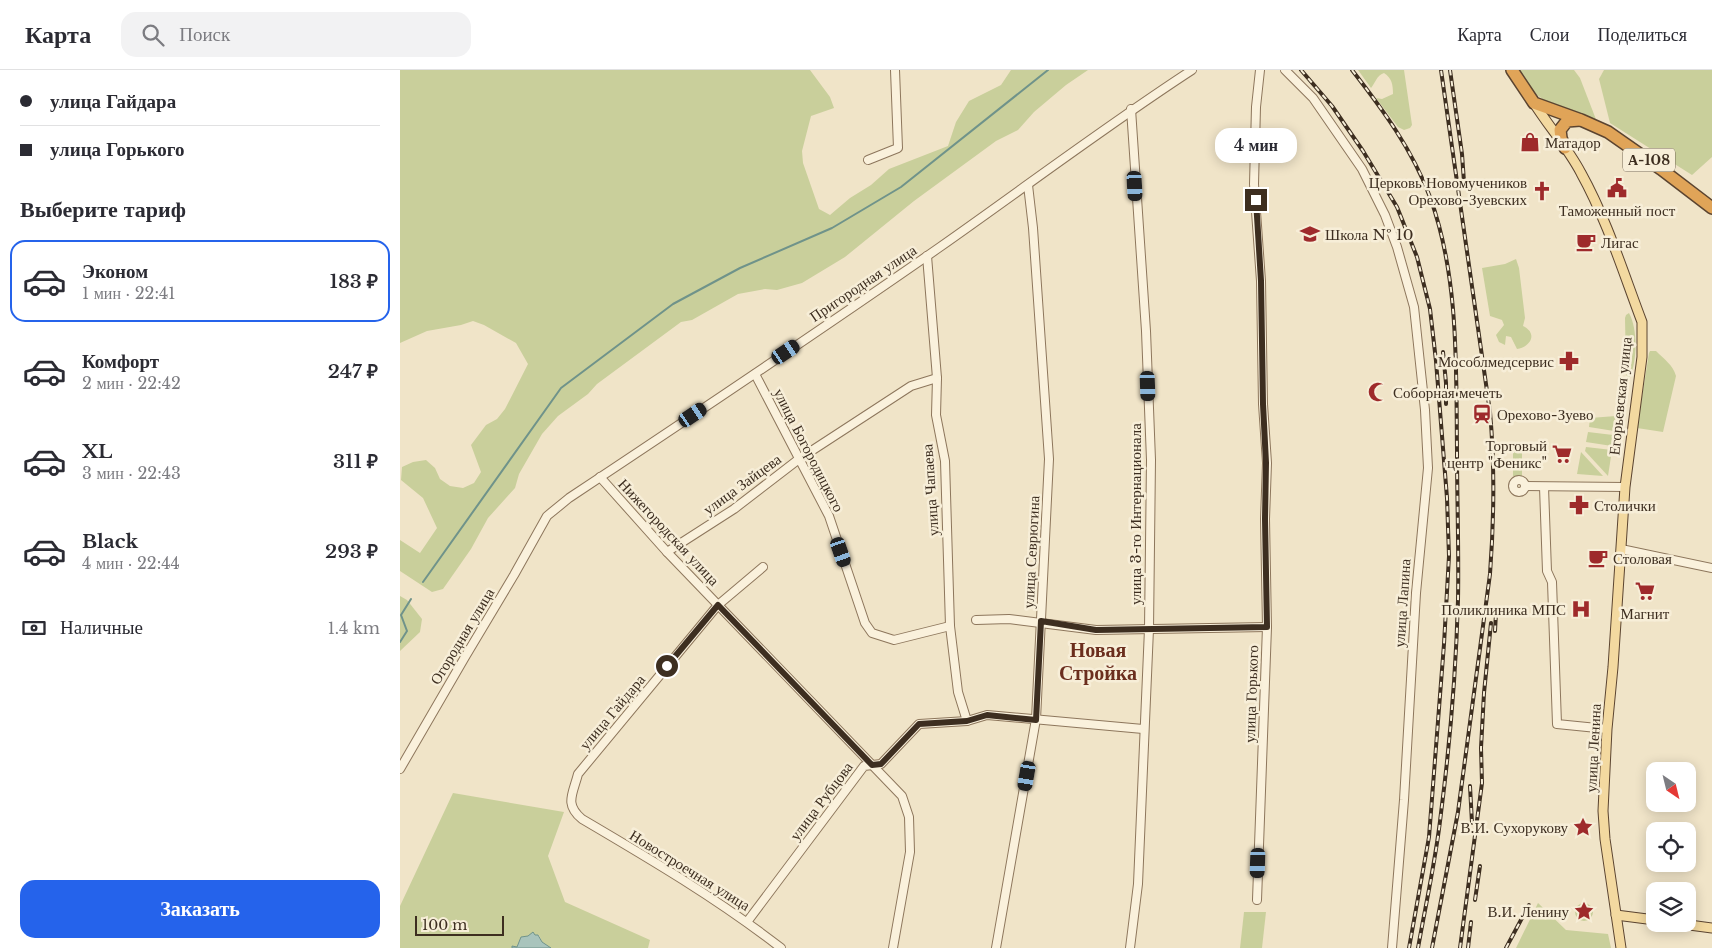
<!DOCTYPE html>
<html lang="ru">
<meta charset="utf-8">
<style>
:root{--surface:#fff;--page:#f2f2f3;--text:#2b2b33;--muted:#7c7c81;--line:#e1e1e2;--accent:#2563eb}
body{margin:0;font-family:"Libre Baskerville",serif;background:var(--page);color:var(--text);height:100vh;display:flex;flex-direction:column;font-size:19px;white-space:nowrap}
*{box-sizing:border-box;margin:0}
p{font-size:16px;color:var(--muted)}
.icon{flex:none;width:28px;height:28px;fill:none;stroke:currentColor;stroke-width:2;stroke-linecap:round;stroke-linejoin:round}
.map{position:relative;flex:1;overflow:hidden}
.panel{display:flex;flex-direction:column;background:var(--surface);width:400px}
.panel>*{flex:none}
.top-card{display:grid;align-content:center;height:110px;padding:0 20px;background:var(--surface)}
.needle{width:32px;rotate:145deg}
.tools{position:absolute;left:1246px;top:692px;display:grid;gap:10px}
.tools a{display:grid;place-items:center;width:50px;height:50px;border-radius:10px;background:var(--surface);box-shadow:0 2px 12px #0003;font-size:25px}
.scale{position:absolute;left:15px;bottom:12px;width:89px;box-sizing:border-box;padding-left:5px;border:2px solid #3d2e20;border-top:0;font-size:14px;line-height:18px;white-space:nowrap;color:#3d2e20;-webkit-text-stroke:4px #f7eed8;paint-order:stroke}
.end{position:absolute;width:22px;height:22px;margin:-11px;border:6px solid #3d2e20;background:#fff;box-shadow:0 0 0 2px #fff}
.from{border-radius:50%}
.bubble{position:absolute;height:35px;border-radius:15px;background:var(--surface);box-shadow:0 2px 12px #0003;font-size:16px;font-weight:600;line-height:35px;text-align:center}
.car{position:absolute;width:15px;height:30px;margin:-15px -8px;border-radius:6px;box-shadow:0 0 4px 1px #0007;background:linear-gradient(#222 24%,#8ab4d8 0 40%,#222 0 76%,#8ab4d8 0 86%,#222 0)}
.top-card b{display:flex;align-items:center;gap:18px;height:48px;font-size:19px}
.top-card b+b{border-top:1px solid var(--line)}
.top-card i{width:12px;height:12px;background:var(--text)}
ul{padding:0;list-style:none}
li{display:flex;align-items:center;gap:15px;height:82px;margin:0 10px 8px;padding:0 10px;border:2px solid transparent;border-radius:15px}
li div{flex:1}
li b{display:block;font-size:19px}
li em{font-style:normal;font-weight:600}
li.active{border-color:var(--accent)}
li>.icon{width:45px;height:45px;stroke-width:1.5}
h2{padding:0 20px;font-size:22px;line-height:60px}
.pay{display:flex;align-items:center;gap:12px;height:55px;padding:0 20px;font-size:19px}
.pay p{margin-inline-start:auto}
.button{display:flex;gap:10px;margin-top:auto;padding:10px 20px}
.button a{flex:1;height:58px;border-radius:15px;background:var(--accent);color:#fff;font-size:20px;font-weight:600;line-height:58px;text-align:center}
header{display:flex;align-items:center;gap:30px;box-sizing:border-box;height:70px;padding:0 25px;background:var(--surface);border-bottom:1px solid var(--line)}
header strong{font-size:24px}
nav{display:flex;gap:28px;margin-inline-start:auto;font-size:18px}
.search{width:350px;height:45px;background:var(--page);display:flex;align-items:center;gap:12px;box-sizing:border-box;padding:0 18px;border-radius:15px;color:var(--muted);font-size:19px}
main{display:flex;flex:1;min-height:0}
.map>svg:first-child{display:block}
.green{fill:#c9cf9b}
.water{fill:#a9c4bc;stroke:#6f938a}
.lines{fill:none;stroke-linecap:round;stroke-linejoin:round}
.stream{stroke:#6f938a;stroke-width:2}
.minor-casing{stroke:#8d765c;stroke-width:10}
.major-casing{stroke:#5b4430;stroke-width:11}
.highway-casing{stroke:#5b4430;stroke-width:14}
.minor{stroke:#faf1dc;stroke-width:8}
.major{stroke:#f3d9a0;stroke-width:9}
.highway{stroke:#e0a458;stroke-width:11}
.rail-casing{stroke:#3d2e20;stroke-width:4}
.rail{stroke:#f7eed8;stroke-width:2;stroke-dasharray:5.5;stroke-linecap:butt}
.route{stroke:#3d2e20;stroke-width:6}
.labels{text-anchor:middle;dominant-baseline:central;stroke-width:5;stroke-linejoin:round;paint-order:stroke}
.shield{fill:#f7eed8;stroke:#756857;stroke-width:1}
.shield-label{font-size:14px;font-weight:bold;fill:#3d2e20}
.poi-label{font-size:15px;fill:#3d2e20;stroke:#f7eed8;text-anchor:start}
.street-label{font-size:15px;fill:#3d2e20;stroke:#f7eed8}
.district-label{font-size:20px;font-weight:bold;fill:#6b2e1e;stroke:#f7eed8}
</style>
<header>
<strong>Карта</strong>
<div class="search"><svg class="icon" aria-label="search" viewBox="0 0 24 24"><circle cx="10" cy="10" r="6"/><path d="M15 15l6 6"/></svg>Поиск</div>
<nav><a>Карта</a><a>Слои</a><a>Поделиться</a></nav>
</header>
<main>
<section class="panel">
<div class="top-card">
<b><i class="from"></i>улица Гайдара</b>
<b><i></i>улица Горького</b>
</div>
<h2>Выберите тариф</h2>
<ul>
<li class="active"><svg class="icon" aria-label="car" viewBox="0 0 24 24"><path d="M5 17H2v-5l4-1 3-4h7l3 4 3 1v5h-3M9 17h6M6 11h13"/><circle cx="7" cy="17" r="2"/><circle cx="17" cy="17" r="2"/></svg><div><b>Эконом</b><p>1 мин · 22:41</p></div><em>183 ₽</em></li>
<li><svg class="icon" aria-label="car" viewBox="0 0 24 24"><path d="M5 17H2v-5l4-1 3-4h7l3 4 3 1v5h-3M9 17h6M6 11h13"/><circle cx="7" cy="17" r="2"/><circle cx="17" cy="17" r="2"/></svg><div><b>Комфорт</b><p>2 мин · 22:42</p></div><em>247 ₽</em></li>
<li><svg class="icon" aria-label="car" viewBox="0 0 24 24"><path d="M5 17H2v-5l4-1 3-4h7l3 4 3 1v5h-3M9 17h6M6 11h13"/><circle cx="7" cy="17" r="2"/><circle cx="17" cy="17" r="2"/></svg><div><b>XL</b><p>3 мин · 22:43</p></div><em>311 ₽</em></li>
<li><svg class="icon" aria-label="car" viewBox="0 0 24 24"><path d="M5 17H2v-5l4-1 3-4h7l3 4 3 1v5h-3M9 17h6M6 11h13"/><circle cx="7" cy="17" r="2"/><circle cx="17" cy="17" r="2"/></svg><div><b>Black</b><p>4 мин · 22:44</p></div><em>293 ₽</em></li>
</ul>
<div class="pay"><svg class="icon" aria-label="cash" viewBox="0 0 24 24"><path d="M3 7h18v10H3z"/><circle cx="12" cy="12" r="2"/></svg>Наличные<p>1.4 km</p></div>
<div class="button"><a>Заказать</a></div>
</section>
<div class="map">
<svg width="1312" height="878" viewBox="0 0 1312 878">
<rect width="100%" height="100%" fill="#f0e4c8"/>
<g class="green">
<path d="M0,0h410l20,27 4,11 -23,8 -9,35 1,12 16,46 11,6 20,-17 21,-13 18,-16 59,-23 8,-24 13,-21 32,-16 10,-15h77l-22,15 -32,27 -16,18 -22,11 -82,60 -69,56 -43,26 -25,7 -12,-1 -27,5 -46,26 -11,2 -84,62 -9,10 -30,22 -16,18 -23,40 -4,14 -27,30 -17,31 -28,40 -11,3 -32,-21v-31l20,13 17,-25 -14,-30 -22,-18 1,-13 11,-5 13,-2 9,8 5,11 10,7 13,2 11,-5 7,-11 -10,-27 15,-20 11,-6 8,-10 23,-45 -12,-21 -32,-18 -11,-4 -12,4 -34,6 -27,12z"/>
<path d="M958,0h46l8,55 -2,3 -6,2 -6,-3 -22,-29 6,1 11,-5c0,-9 -1,-16 -9,-21 -8,3 -8,9 -13,15z"/>
<path d="M1118,0h56l6,8 17,44 -50,-20 -10,-7z"/>
<path d="M1204,0h108v87l-20,18 -82,-52 -11,-44z"/>
<path d="M1116,189l3,9 6,50 -2,8c15,7 8,21 -6,23l-6,-12 -5,-1 -1,9 -6,-3 -3,-7 8,-10 -2,-5 -12,-4 -8,-48 23,-4z"/>
<path d="M1229,243c9,16 8,48 1,64h-3l-1,-5 -1,-54 1,-3z"/>
<path d="M1250,281h6c8,8 17,14 20,25l-13,56 -26,-4 12,-75z"/>
<path d="M1216,346l-2,15 -25,-4 1,-9z"/>
<path d="M1188,362l25,3 -1,11 -26,-4z"/>
<path d="M1186,377l26,3 -4,26 -23,-25z"/>
<rect x="1113" y="382" width="9" height="24"/>
<path d="M1181,382l22,24 -26,-2z"/>
<path d="M0,526l7,4 15,19 -2,13 -20,19z"/>
<path d="M53,723l111,19 -16,44 17,46 85,38 -2,8h-97l-9,-6 -3,-7 -18,2 -4,11h-117v-42z"/>
<path d="M1138,833l28,27 42,4 3,14h-95z"/>
<circle cx="1184" cy="842" r="9"/>
<path d="M844,842h22l-4,36h-22z"/>
</g>
<path class="water" d="M133,862l2,3h3l4,7 9,6h-39v-2l5,1 4,-10 7,-1z"/>
<g class="lines">
<g class="stream">
<path d="M23,512l138,-194 112,-84 67,-36 92,-40 69,-41 147,-117"/>
<path d="M0,572l7,-11 -6,-16 10,-16"/>
</g>
<defs>
<g id="minor">
<path d="M885,0l28,28 49,71 23,46 12,32 17,60 11,103 3,58 -12,125 -12,207 -12,148"/>
<path d="M468,90l30,-12 -3,-78"/>
<path d="M527,186l10,122 -1,37 9,46 5,165 8,66 9,29"/>
<path d="M355,304l74,142 36,107 7,10 22,7 56,-14"/>
<path d="M200,407l67,75 235,244 7,21 1,35 -17,96"/>
<circle cx="1119" cy="416" r="6"/>
<path d="M1125,416l100,1"/>
<path d="M1144,417l3,84 5,11 5,142 50,5"/>
<path d="M1221,479l91,19"/>
<path d="M267,482l67,-43 65,-50 112,-73 26,-8"/>
<path d="M363,497l-45,38 -140,169c-5,20 -14,30 4,45 68,40 136,80 199,129"/>
<path d="M576,550l33,-1 87,11 171,-3"/>
<path d="M0,699l65,-112 49,-82 33,-59 22,-18c125,-83 249,-166 371,-251 84,-59 166,-121 252,-177"/>
<path d="M857,830l10,-273 -2,-108 2,-56 -4,-59 -2,-123 -7,-97 2,-77 4,-37"/>
<path d="M347,852l117,-156 17,-2 38,-40 48,-3 20,-6 156,14"/>
<path d="M596,878l40,-229 13,-260 -16,-231 -5,-43"/>
<path d="M730,878l8,-64 11,-255 2,-169 -5,-129 -15,-222"/>
</g>
<g id="major">
<path d="M1134,33c15,24 34,45 47,70 26,47 42,99 61,149v35l-17,130 -12,180 -6,62 -4,82 2,28 16,109"/>
<path d="M1216,845l39,5"/>
<path d="M1282,854l30,4"/>
</g>
<g id="highway">
<path d="M1112,0l22,33 47,17 27,12 53,37 51,39"/>
<path d="M1165,78l-4,-10 -1,-8 7,-9 13,-1"/>
</g>
</defs>
<use href="#minor" class="minor-casing"/>
<use href="#major" class="major-casing"/>
<use href="#highway" class="highway-casing"/>
<use href="#minor" class="minor"/>
<use href="#major" class="major"/>
<use href="#highway" class="highway"/>
<defs>
<g id="rail">
<path d="M901,0l31,36 31,45 34,56 20,50 13,52 6,52 11,137 2,58 -5,88 -15,193 -20,111"/>
<path d="M952,0c31,40 60,79 78,127 29,80 26,169 27,253 0,50 2,100 1,150 -2,71 -8,143 -17,213 -5,46 -15,90 -23,135"/>
<path d="M1050,0l12,84 2,28"/>
<path d="M1043,282l3,31v21"/>
<path d="M1095,561l1,-18"/>
<path d="M1070,716l2,37"/>
<path d="M1075,830l5,-34"/>
<path d="M1032,878l26,-136 32,-238c4,-54 5,-108 0,-162l-49,-342"/>
<path d="M1060,878l22,-165 -1,-35 3,-55 7,-70"/>
<path d="M1068,878l3,-26"/>
<path d="M1106,878l23,-43"/>
</g>
</defs>
<use href="#rail" class="rail-casing"/>
<use href="#rail" class="rail"/>
</g>
<g class="lines">
<path class="route" d="M267,596l51,-61 154,160 9,-1 38,-40 48,-3 20,-6 49,5 5,-99 55,9 171,-3 -2,-108 1,-56 -3,-59 -2,-123 -5,-81"/>
</g>
<defs>
<symbol id="shop-bare" viewBox="-9 -9 18 18"><path d="M-5-2.5h2.3a2.7 3.5 0 0 1 5.4 0H5L5.5 6h-11ZM-1.5-2.5h3a1.5 2.3 0 0 0-3 0Z" fill="#9e2a2b" stroke="#f7eed8" stroke-width="2.5" paint-order="stroke"/></symbol>
<symbol id="civic-bare" viewBox="-9 -9 18 18"><path d="M-.6-6.5H3V-4.5H.6V-3L4-1V1h2V6H-6V1h2V-1L-.6-3ZM-1.2 2.5V6h2.4V2.5Z" fill="#9e2a2b" stroke="#f7eed8" stroke-width="2.5" paint-order="stroke"/></symbol>
<symbol id="church-bare" viewBox="-9 -9 18 18"><path d="M-1.2-6h2.4v3.5h3.3v2.4h-3.3V6h-2.4V-.1h-3.3v-2.4h3.3Z" fill="#9e2a2b" stroke="#f7eed8" stroke-width="2.5" paint-order="stroke"/></symbol>
<symbol id="school-bare" viewBox="-9 -9 18 18"><path d="M0-5L7-2L0 1L-7-2ZM-4 1L0 2.5L4 1V4Q0 6-4 4Z" fill="#9e2a2b" stroke="#f7eed8" stroke-width="2.5" paint-order="stroke"/></symbol>
<symbol id="cafe-bare" viewBox="-9 -9 18 18"><path d="M-5.5-4.5H6V0H3Q3 3.5 0 3.5H-2.5Q-5.5 3.5-5.5 0ZM3-3.2v2h1.7v-2ZM-6 4.5H4V6H-6Z" fill="#9e2a2b" stroke="#f7eed8" stroke-width="2.5" paint-order="stroke"/></symbol>
<symbol id="pharmacy-bare" viewBox="-9 -9 18 18"><path d="M-2-6h4v4h4v4h-4v4h-4v-4h-4v-4h4Z" fill="#9e2a2b" stroke="#f7eed8" stroke-width="2.5" paint-order="stroke"/></symbol>
<symbol id="mosque-bare" viewBox="-9 -9 18 18"><path d="M3.5-4.9A6 6 0 1 0 3.5 4.9A5 5 0 1 1 3.5-4.9Z" fill="#9e2a2b" stroke="#f7eed8" stroke-width="2.5" paint-order="stroke"/></symbol>
<symbol id="station-bare" viewBox="-9 -9 18 18"><path d="M-3-6H3Q5-6 5-4V2Q5 4 3 4L4.5 6H3L1.5 4h-3L-3 6H-4.5L-3 4Q-5 4-5 2V-4Q-5-6-3-6ZM-3.5-4v3h7v-3ZM-3.5 1v1.5H-2V1ZM2 1v1.5H3.5V1Z" fill="#9e2a2b" stroke="#f7eed8" stroke-width="2.5" paint-order="stroke"/></symbol>
<symbol id="supermarket-bare" viewBox="-9 -9 18 18"><path d="M-6-5.5h2.5l.6 2H6L4.5 2H-2.5L-4.4-4H-6ZM-1.5 3.2a1.3 1.3 0 1 0 .1 0ZM3 3.2a1.3 1.3 0 1 0 .1 0Z" fill="#9e2a2b" stroke="#f7eed8" stroke-width="2.5" paint-order="stroke"/></symbol>
<symbol id="hospital-bare" viewBox="-9 -9 18 18"><path d="M-5-5h3v3.5h4V-5h3V5h-3V1.5h-4V5h-3Z" fill="#9e2a2b" stroke="#f7eed8" stroke-width="2.5" paint-order="stroke"/></symbol>
<symbol id="sight-bare" viewBox="-9 -9 18 18"><path d="M0-6L1.8-2.2L6-1.7L2.9 1.2L3.7 5.4L0 3.3L-3.7 5.4L-2.9 1.2L-6-1.7L-1.8-2.2Z" fill="#9e2a2b" stroke="#f7eed8" stroke-width="2.5" paint-order="stroke"/></symbol>
</defs>
<g fill-rule="evenodd">
<use href="#shop-bare" x="1116" y="58" width="28" height="28"/>
<use href="#civic-bare" x="1203" y="104" width="28" height="28"/>
<use href="#church-bare" x="1128" y="107" width="28" height="28"/>
<use href="#school-bare" x="896" y="150" width="28" height="28"/>
<use href="#cafe-bare" x="1172" y="158" width="28" height="28"/>
<use href="#pharmacy-bare" x="1155" y="277" width="28" height="28"/>
<use href="#mosque-bare" x="964" y="308" width="28" height="28"/>
<use href="#station-bare" x="1068" y="330" width="28" height="28"/>
<use href="#supermarket-bare" x="1148" y="370" width="28" height="28"/>
<use href="#pharmacy-bare" x="1165" y="421" width="28" height="28"/>
<use href="#cafe-bare" x="1184" y="474" width="28" height="28"/>
<use href="#supermarket-bare" x="1231" y="507" width="28" height="28"/>
<use href="#hospital-bare" x="1167" y="525" width="28" height="28"/>
<use href="#sight-bare" x="1169" y="743" width="28" height="28"/>
<use href="#sight-bare" x="1170" y="827" width="28" height="28"/>
</g>
<g class="labels">
<rect class="shield" x="1223" y="78.5" width="52" height="23" rx="4"/>
<g class="shield-label">
<text x="1249" y="90">А-108</text>
</g>
<g class="poi-label">
<text x="1145" y="72">Матадор</text>
<text x="1127" y="112" text-anchor="end">Церковь Новомучеников<tspan x="1127" dy="17">Орехово-Зуевских</tspan></text>
<text x="1217" y="140" text-anchor="middle">Таможенный пост</text>
<text x="925" y="164">Школа № 10</text>
<text x="1201" y="172">Лигас</text>
<text x="1154" y="291" text-anchor="end">Мособлмедсервис</text>
<text x="993" y="322">Соборная мечеть</text>
<text x="1097" y="344">Орехово-Зуево</text>
<text x="1147" y="375" text-anchor="end">Торговый<tspan x="1147" dy="17">центр "Феникс"</tspan></text>
<text x="1194" y="435">Столички</text>
<text x="1213" y="488">Столовая</text>
<text x="1166" y="539" text-anchor="end">Поликлиника МПС</text>
<text x="1245" y="543" text-anchor="middle">Магнит</text>
<text x="1168" y="757" text-anchor="end">В.И. Сухорукову</text>
<text x="1169" y="841" text-anchor="end">В.И. Ленину</text>
</g>
<g class="street-label">
<text transform="translate(463 213) rotate(-34)">Пригородная улица</text>
<text transform="translate(1220 326) rotate(-84)">Егорьевская улица</text>
<text transform="translate(409 380) rotate(63)">улица Богородицкого</text>
<text transform="translate(342 414) rotate(-36)">улица Зайцева</text>
<text transform="translate(530 420) rotate(-94)">улица Чапаева</text>
<text transform="translate(735 444) rotate(-90)">улица 3-го Интернационала</text>
<text transform="translate(269 462) rotate(47)">Нижегородская улица</text>
<text transform="translate(631 482) rotate(-87)">улица Севрюгина</text>
<text transform="translate(1002 533) rotate(-86)">улица Лапина</text>
<text transform="translate(62 566) rotate(-59)">Огородная улица</text>
<text transform="translate(851 624) rotate(-88)">улица Горького</text>
<text transform="translate(212 642) rotate(-50)">улица Гайдара</text>
<text transform="translate(1193 678) rotate(-87)">улица Ленина</text>
<text transform="translate(421 731) rotate(-53)">улица Рубцова</text>
<text transform="translate(290 800) rotate(32)">Новостроечная улица</text>
</g>
<g class="district-label">
<text x="698" y="580">Новая<tspan x="698" dy="23">Стройка</tspan></text>
</g>
</g>
</svg>
<div class="tools">
<a><svg class="needle" viewBox="-14 -14 28 28"><path d="M0-13l5 13h-10z" fill="#e53935"/><path d="M0 13l5-13h-10z" fill="#7c7c81"/></svg></a>
<a><svg class="icon" aria-label="locate" viewBox="0 0 24 24"><circle cx="12" cy="12" r="6"/><path d="M12 2v4M12 18v4M2 12h4M18 12h4"/></svg></a>
<a><svg class="icon" aria-label="layers" viewBox="0 0 24 24"><path d="M12 4l9 5-9 5-9-5zM3 14l9 5 9-5"/></svg></a>
</div>
<div class="scale">100 m</div>
<i class="end from" style="left:267px;top:596px"></i>
<i class="end" style="left:856px;top:130px"></i>
<div class="bubble" style="left:815px;top:58px;width:82px">4 мин</div>
<i class="car" style="left:735px;top:116px;rotate:177deg"></i>
<i class="car" style="left:386px;top:282px;rotate:56deg"></i>
<i class="car" style="left:748px;top:316px;rotate:178deg"></i>
<i class="car" style="left:293px;top:345px;rotate:56deg"></i>
<i class="car" style="left:441px;top:482px;rotate:161deg"></i>
<i class="car" style="left:627px;top:706px;rotate:190deg"></i>
<i class="car" style="left:858px;top:793px;rotate:182deg"></i>
</div>
</main>
